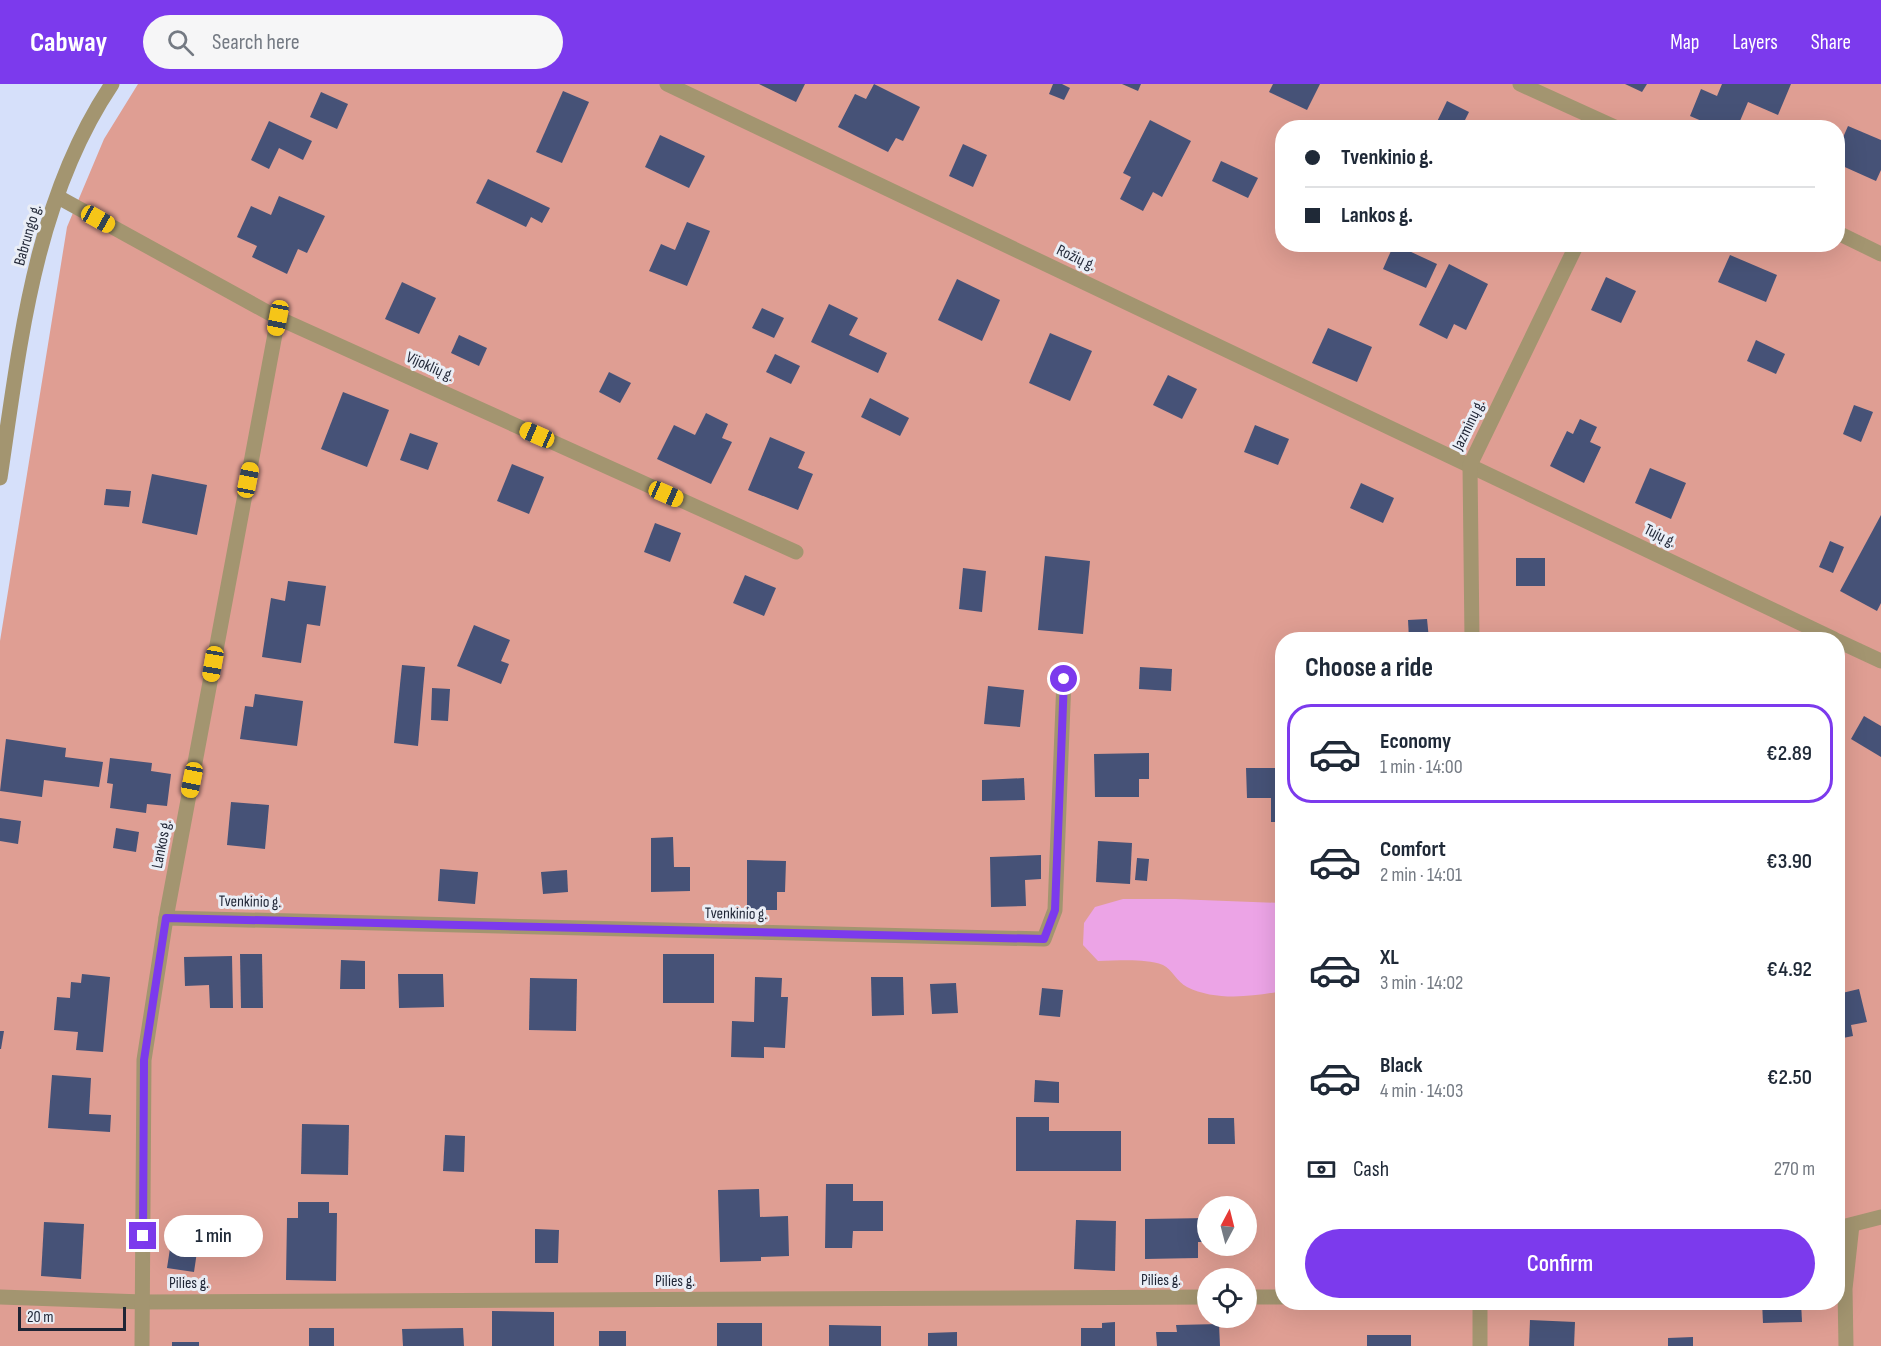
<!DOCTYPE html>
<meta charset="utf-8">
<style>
:root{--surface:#fff;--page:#f6f6f7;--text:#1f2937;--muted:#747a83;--line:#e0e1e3;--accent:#7c3aed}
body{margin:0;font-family:"Sofia Sans Condensed",sans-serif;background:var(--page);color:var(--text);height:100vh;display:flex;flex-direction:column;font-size:22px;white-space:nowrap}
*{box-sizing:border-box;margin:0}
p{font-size:20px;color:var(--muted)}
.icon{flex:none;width:33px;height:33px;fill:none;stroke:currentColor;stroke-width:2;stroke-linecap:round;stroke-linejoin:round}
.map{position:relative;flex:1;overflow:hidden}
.drawer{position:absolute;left:1275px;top:548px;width:570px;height:678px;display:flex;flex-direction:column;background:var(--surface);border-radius:24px;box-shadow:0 6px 24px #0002}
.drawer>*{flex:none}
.top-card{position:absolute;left:1275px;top:36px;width:570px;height:132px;border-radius:24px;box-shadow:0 6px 24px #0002;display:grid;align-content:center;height:132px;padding:0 30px;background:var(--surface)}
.needle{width:39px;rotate:7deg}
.fabs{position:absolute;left:1197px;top:1112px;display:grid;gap:12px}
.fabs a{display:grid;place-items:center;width:60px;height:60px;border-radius:50%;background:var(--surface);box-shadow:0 6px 24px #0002;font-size:30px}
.scale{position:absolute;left:18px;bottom:15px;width:108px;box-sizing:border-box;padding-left:6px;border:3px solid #1f2535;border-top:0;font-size:16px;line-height:21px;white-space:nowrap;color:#1f2535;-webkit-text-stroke:4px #eaeef6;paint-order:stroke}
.end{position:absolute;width:27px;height:27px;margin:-14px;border:8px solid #7c3aed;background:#fff;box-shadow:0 0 0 3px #fff}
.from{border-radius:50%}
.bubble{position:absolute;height:42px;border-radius:21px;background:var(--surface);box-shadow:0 6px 24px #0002;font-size:20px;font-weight:600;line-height:42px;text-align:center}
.car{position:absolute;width:18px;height:36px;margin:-18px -9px;border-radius:8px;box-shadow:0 0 4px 2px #0007;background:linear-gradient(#f5c518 24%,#345 0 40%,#f5c518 0 76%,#345 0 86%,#f5c518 0)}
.top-card b{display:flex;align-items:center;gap:21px;height:57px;font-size:22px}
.top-card b+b{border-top:2px solid var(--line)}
.top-card i{width:15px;height:15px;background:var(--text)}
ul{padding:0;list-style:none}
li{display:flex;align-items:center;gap:18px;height:99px;margin:0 12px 9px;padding:0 18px;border:3px solid transparent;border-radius:24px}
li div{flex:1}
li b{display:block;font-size:22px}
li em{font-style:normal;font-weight:600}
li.on{border-color:var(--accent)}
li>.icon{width:54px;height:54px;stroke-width:1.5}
h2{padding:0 30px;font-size:27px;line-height:72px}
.pay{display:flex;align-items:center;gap:15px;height:66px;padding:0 30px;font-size:22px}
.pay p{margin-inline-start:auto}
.button{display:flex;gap:12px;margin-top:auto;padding:12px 30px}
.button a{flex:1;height:69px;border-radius:36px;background:var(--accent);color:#fff;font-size:24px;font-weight:600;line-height:69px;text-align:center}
header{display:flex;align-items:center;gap:36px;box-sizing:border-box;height:84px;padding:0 30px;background:var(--accent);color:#fff}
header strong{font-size:28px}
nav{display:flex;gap:33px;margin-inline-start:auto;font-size:21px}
.search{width:420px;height:54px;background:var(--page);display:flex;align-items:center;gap:15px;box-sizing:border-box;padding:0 21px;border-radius:33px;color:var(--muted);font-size:22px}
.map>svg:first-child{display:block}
.green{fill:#df9e93;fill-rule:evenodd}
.water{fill:#eca4e6}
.building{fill:#465277}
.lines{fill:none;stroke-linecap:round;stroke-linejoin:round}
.street{stroke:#a39570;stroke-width:15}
.route{stroke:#7c3aed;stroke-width:8}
.labels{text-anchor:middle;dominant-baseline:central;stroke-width:6;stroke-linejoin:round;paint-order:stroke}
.street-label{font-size:16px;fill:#1f2535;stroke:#eaeef6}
</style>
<header>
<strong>Cabway</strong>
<div class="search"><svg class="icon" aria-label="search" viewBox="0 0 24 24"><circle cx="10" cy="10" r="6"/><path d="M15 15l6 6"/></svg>Search here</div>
<nav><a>Map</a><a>Layers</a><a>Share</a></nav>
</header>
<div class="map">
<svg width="1881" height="1262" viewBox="0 0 1881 1262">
<rect width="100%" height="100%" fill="#d6e0fa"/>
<path class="green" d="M138,0h1743v1262h-1881v-705l67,-414 37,-88zM1282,44h556v116h-556zM1282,555h556v663h-556zM1208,1122h38v39h-38zM1208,1194h38v39h-38z"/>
<path class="water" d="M1123,815h52l107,4v88c-30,6 -67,10 -95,-4 -10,-5 -15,-18 -24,-22 -20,-7 -45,-4 -65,-4l-15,-16 1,-22 11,-16z"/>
<g class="building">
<path d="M759,0h46l-9,18z"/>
<path d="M874,0l46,23 -17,34 -7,-3 -8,14 -50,-25 17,-33 11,5z"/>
<path d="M1053,0h9l8,4 -6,12 -15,-6z"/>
<path d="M1122,0h19l-3,7z"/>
<path d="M1273,0h47l-13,26 -38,-18z"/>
<path d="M1625,0h22l-5,8z"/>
<path d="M1722,0h69l-13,31 -30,-13 -11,26h-19l-28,-12 11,-27 16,7z"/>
<path d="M563,7l26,11 -27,61 -26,-11z"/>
<path d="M321,8l27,12 -11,25 -27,-12z"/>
<path d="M1447,17l22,11 -8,16h-27z"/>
<path d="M1150,36l41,21 -29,56 -9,-5 -10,19 -23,-12 11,-22 -8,-4z"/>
<path d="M269,37l43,20 -9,19 -24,-12 -10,21 -18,-9z"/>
<path d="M1848,42l33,14v30l-5,11 -38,-17v-15z"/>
<path d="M660,51l45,21 -16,32 -44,-21z"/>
<path d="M963,60l24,11 -14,32 -24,-11z"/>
<path d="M1221,77l37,17 -10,20 -36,-17z"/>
<path d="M488,95l62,29 -8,15 -11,-6 -5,10 -50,-24z"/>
<path d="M279,112l46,20 -18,37 -9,-4 -11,25 -35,-17 5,-11 -20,-9 14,-31 20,9z"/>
<path d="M687,138l23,9 -23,55 -38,-15 12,-27 14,6z"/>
<path d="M1394,160l43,20 -11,24 -43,-19z"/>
<path d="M1730,171l47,20 -11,27 -48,-20z"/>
<path d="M1449,180l39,20 -22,46 -12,-6 -7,15 -28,-14z"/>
<path d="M1606,193l30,14 -15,32 -30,-13z"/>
<path d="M957,195l43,21 -18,41 -44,-21z"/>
<path d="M402,198l34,16 -17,36 -34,-15z"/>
<path d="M829,220l29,14 -9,17 38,18 -9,20 -67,-31z"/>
<path d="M762,224l22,10 -10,20 -22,-10z"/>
<path d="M1328,244l44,19 -15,35 -45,-19z"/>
<path d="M1050,249l42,18 -22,50 -41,-18z"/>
<path d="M459,251l28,13 -8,18 -28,-13z"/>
<path d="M1756,256l29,14 -9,20 -29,-13z"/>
<path d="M775,270l25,12 -9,18 -25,-12z"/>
<path d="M609,288l22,11 -11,20 -21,-11z"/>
<path d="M1168,291l29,14 -15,30 -29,-14z"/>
<path d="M343,308l46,18 -22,57 -46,-18z"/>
<path d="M870,314l39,20 -9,18 -39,-19z"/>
<path d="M1854,321l19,7 -12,30 -18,-8z"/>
<path d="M706,329l22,11 -6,14 10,4 -21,42 -54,-25 17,-34 21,10z"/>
<path d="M1580,335l17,8 -7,15 11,5 -17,36 -34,-17 17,-35 6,3z"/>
<path d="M1255,341l34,14 -11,26 -34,-13z"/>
<path d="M410,349l28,10 -10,27 -28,-10z"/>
<path d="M770,353l35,15 -7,16 15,6 -15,36 -50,-20z"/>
<path d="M512,380l32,13 -15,37 -32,-13z"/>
<path d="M1650,384l36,15 -15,36 -36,-16z"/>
<path d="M152,390l55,11 -10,50 -55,-12z"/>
<path d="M1361,399l33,15 -11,25 -33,-15z"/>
<path d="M106,405l25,2 -2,16 -25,-2z"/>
<path d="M1881,431v88l-4,8 -37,-20z"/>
<path d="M655,439l26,10 -11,29 -26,-10z"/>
<path d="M1830,457l14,6 -11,26 -14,-6z"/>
<path d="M1045,472l45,5 -7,73 -45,-4z"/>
<rect x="1516" y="474" width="29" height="28"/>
<path d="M963,484l23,3 -4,41 -23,-3z"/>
<path d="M745,491l31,13 -12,28 -31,-13z"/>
<path d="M288,497l38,5 -6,40 -13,-2 -6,39 -39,-6 9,-59 14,3z"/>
<path d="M1427,535l2,20h-20l-1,-19z"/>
<path d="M474,541l36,15 -9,21 8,3 -8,20 -44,-18z"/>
<path d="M1774,549l13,6h-16z"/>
<path d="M402,581l23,2 -7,79 -24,-3z"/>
<path d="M1140,583l32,2 -1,22 -32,-2z"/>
<path d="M988,602l36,4 -4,37 -36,-3z"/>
<path d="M432,604l18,1 -2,32 -17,-1z"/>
<path d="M255,610l48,7 -6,45 -57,-7 5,-33 8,1z"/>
<path d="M1864,632l17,10v31l-30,-18z"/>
<path d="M6,655l60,9 -1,9 38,5 -4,25 -55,-7 -2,17 -42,-6z"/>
<path d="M1149,669v26h-10v18h-44l-1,-43z"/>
<path d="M110,674l42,5 -1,8 20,3 -4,32 -20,-2 -1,9 -36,-5 3,-24 -6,-1z"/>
<path d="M1246,684h36v54h-11v-24h-24z"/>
<path d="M1024,694l1,22 -43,1v-21z"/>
<path d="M231,718l38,3 -4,44 -38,-4z"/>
<path d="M0,734l21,3 -3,23 -18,-3z"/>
<path d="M116,744l23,4 -3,20 -23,-4z"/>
<path d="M673,753l1,30h16v24l-39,1v-54z"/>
<path d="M1098,757l34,2 -2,41 -34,-2z"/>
<path d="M1041,771v24l-16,1 1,26 -35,1 -1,-50z"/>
<path d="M1137,774l12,1 -2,22 -12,-1z"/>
<path d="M747,776l39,1 -1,31h-8v18h-30z"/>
<path d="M440,785l38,3 -3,32 -37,-3z"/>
<path d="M567,786l1,22 -25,2 -2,-22z"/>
<path d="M240,870h22l1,54h-22z"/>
<rect x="663" y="870" width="51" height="49"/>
<path d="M232,872l1,52h-23l-1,-23 -24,1 -1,-29z"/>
<path d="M341,876l24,1v28h-25z"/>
<path d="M82,890l28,3 -7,75 -27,-2 2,-18 -24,-2 3,-33 13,1 1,-16 10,1z"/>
<path d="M398,890h45l1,33 -45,1z"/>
<path d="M755,893l27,1 -1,19h7l-3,51 -21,-1v11l-33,-1 1,-36 22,1z"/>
<path d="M871,893h32l1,38 -32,1z"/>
<path d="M1838,893l4,16 17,-4 8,33 -16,3 2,11 -15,3z"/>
<path d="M530,894l47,1 -1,52 -47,-1z"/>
<path d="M956,899l2,30 -26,1 -2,-30z"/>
<path d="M1042,904l21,2 -3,27 -21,-2z"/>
<path d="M0,947h4l-3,18h-1z"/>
<path d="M52,991l39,3 -2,36 22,1 -1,17 -62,-4z"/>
<path d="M1035,996l24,2v21l-25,-1z"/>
<path d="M1016,1033h33v14h72v40h-105z"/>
<path d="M1208,1034h26l1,26h-27z"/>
<path d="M302,1040l47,1 -1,50 -47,-1z"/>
<path d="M445,1051l20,1 -1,36 -21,-1z"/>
<path d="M826,1100h27v17h30v30h-30l-1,17h-27z"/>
<path d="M759,1105l1,28 28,-1 1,40 -28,1v4l-41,1 -2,-72z"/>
<path d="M298,1118h31v11h8l-1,68 -50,-1 1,-62h11z"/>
<path d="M1208,1134v24h-10v16l-53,1v-40z"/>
<path d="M1076,1136l40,1 -1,50 -41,-2z"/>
<path d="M44,1138l40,2 -3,55 -40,-3z"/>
<path d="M535,1145l24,1 -1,33h-23z"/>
<path d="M171,1158l27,3 -4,27 -27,-4z"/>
<path d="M1762,1218h39l1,20 -39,1z"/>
<path d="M492,1227l62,1v34h-62z"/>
<path d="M1530,1236l45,2 -1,24h-45z"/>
<path d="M1115,1238v24h-34v-18h21v-5z"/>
<rect x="717" y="1239" width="45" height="23"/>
<path d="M1219,1240l1,22h-63l-1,-14h21l-1,-7z"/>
<path d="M829,1241l52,1v20h-52z"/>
<rect x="309" y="1244" width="25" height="18"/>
<path d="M463,1244l1,18h-61l-1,-17z"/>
<rect x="599" y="1247" width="27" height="15"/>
<path d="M957,1248v14h-29v-13z"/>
<rect x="1367" y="1251" width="44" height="11"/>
<path d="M1693,1253v9h-25v-8z"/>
<rect x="172" y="1258" width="27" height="4"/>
</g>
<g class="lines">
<g class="street">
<path d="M667,0l1167,555"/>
<path d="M1520,0l97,44"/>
<path d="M58,113l220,121 518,234"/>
<path d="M1838,149l43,21"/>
<path d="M0,394c20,-134 34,-278 112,-394"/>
<path d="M1472,555l-2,-174 107,-221"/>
<path d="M1838,557l43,20"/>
<path d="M166,834l878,21 11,-29 9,-231"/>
<path d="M1838,1144l43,-11"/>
<path d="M0,1213l143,5 1065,-5"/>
<path d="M1246,1213h36"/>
<path d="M142,1262l2,-286 22,-142 112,-600"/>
<path d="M1480,1262v-44"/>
<path d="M1846,1262l-1,-57 7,-64"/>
</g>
</g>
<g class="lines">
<path class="route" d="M143,1152l1,-176 22,-142 878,21 11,-29 9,-231"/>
</g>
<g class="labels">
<g class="street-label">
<text transform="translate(28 151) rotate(-74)">Babrungo g.</text>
<text transform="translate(1076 174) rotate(25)">Rožių g.</text>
<text transform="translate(430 283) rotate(24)">Vijoklių g.</text>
<text transform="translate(1469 341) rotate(-64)">Jazminų g.</text>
<text transform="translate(1660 452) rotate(26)">Tujų g.</text>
<text transform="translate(162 760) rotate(-79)">Lankos g.</text>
<text transform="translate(250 818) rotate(1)">Tvenkinio g.</text>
<text transform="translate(736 830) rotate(1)">Tvenkinio g.</text>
<text x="1161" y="1196">Pilies g.</text>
<text x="675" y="1197">Pilies g.</text>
<text x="189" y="1199">Pilies g.</text>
</g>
</g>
</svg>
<div class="fabs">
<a><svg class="needle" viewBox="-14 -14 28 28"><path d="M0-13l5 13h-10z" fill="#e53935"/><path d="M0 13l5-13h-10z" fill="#747a83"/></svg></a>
<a><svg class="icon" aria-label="locate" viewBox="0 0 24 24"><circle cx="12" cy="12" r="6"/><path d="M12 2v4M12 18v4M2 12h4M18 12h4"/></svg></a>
</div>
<div class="scale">20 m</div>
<i class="end from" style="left:1064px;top:595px"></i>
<i class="end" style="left:143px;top:1152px"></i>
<div class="bubble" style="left:164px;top:1131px;width:99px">1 min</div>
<i class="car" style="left:98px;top:135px;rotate:119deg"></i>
<i class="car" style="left:278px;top:234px;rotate:191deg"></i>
<i class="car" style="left:537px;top:351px;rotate:294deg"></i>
<i class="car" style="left:248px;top:396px;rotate:11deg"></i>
<i class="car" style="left:666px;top:410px;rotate:114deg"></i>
<i class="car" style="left:213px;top:580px;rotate:190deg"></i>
<i class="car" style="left:192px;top:696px;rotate:191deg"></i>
<div class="top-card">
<b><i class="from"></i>Tvenkinio g.</b>
<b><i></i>Lankos g.</b>
</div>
<section class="drawer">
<h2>Choose a ride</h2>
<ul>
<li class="on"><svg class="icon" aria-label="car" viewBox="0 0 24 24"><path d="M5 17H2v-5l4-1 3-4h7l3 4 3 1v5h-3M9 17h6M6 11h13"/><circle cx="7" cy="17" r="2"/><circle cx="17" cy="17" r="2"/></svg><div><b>Economy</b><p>1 min · 14:00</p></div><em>€2.89</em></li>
<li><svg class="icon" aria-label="car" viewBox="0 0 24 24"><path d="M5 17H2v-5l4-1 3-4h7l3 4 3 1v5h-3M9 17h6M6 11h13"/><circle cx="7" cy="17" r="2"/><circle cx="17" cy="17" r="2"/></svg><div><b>Comfort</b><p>2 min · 14:01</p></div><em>€3.90</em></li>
<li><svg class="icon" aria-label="car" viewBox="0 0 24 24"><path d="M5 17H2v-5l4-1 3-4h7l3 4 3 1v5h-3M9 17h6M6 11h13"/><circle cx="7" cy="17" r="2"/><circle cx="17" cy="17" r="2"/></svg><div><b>XL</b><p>3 min · 14:02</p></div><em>€4.92</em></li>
<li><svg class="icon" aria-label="car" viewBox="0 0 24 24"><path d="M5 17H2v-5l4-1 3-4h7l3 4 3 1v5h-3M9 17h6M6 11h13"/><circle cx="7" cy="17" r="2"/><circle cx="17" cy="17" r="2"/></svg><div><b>Black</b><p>4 min · 14:03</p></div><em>€2.50</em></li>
</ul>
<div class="pay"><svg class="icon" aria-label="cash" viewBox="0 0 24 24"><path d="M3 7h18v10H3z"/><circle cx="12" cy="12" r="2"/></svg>Cash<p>270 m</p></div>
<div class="button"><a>Confirm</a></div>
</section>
</div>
